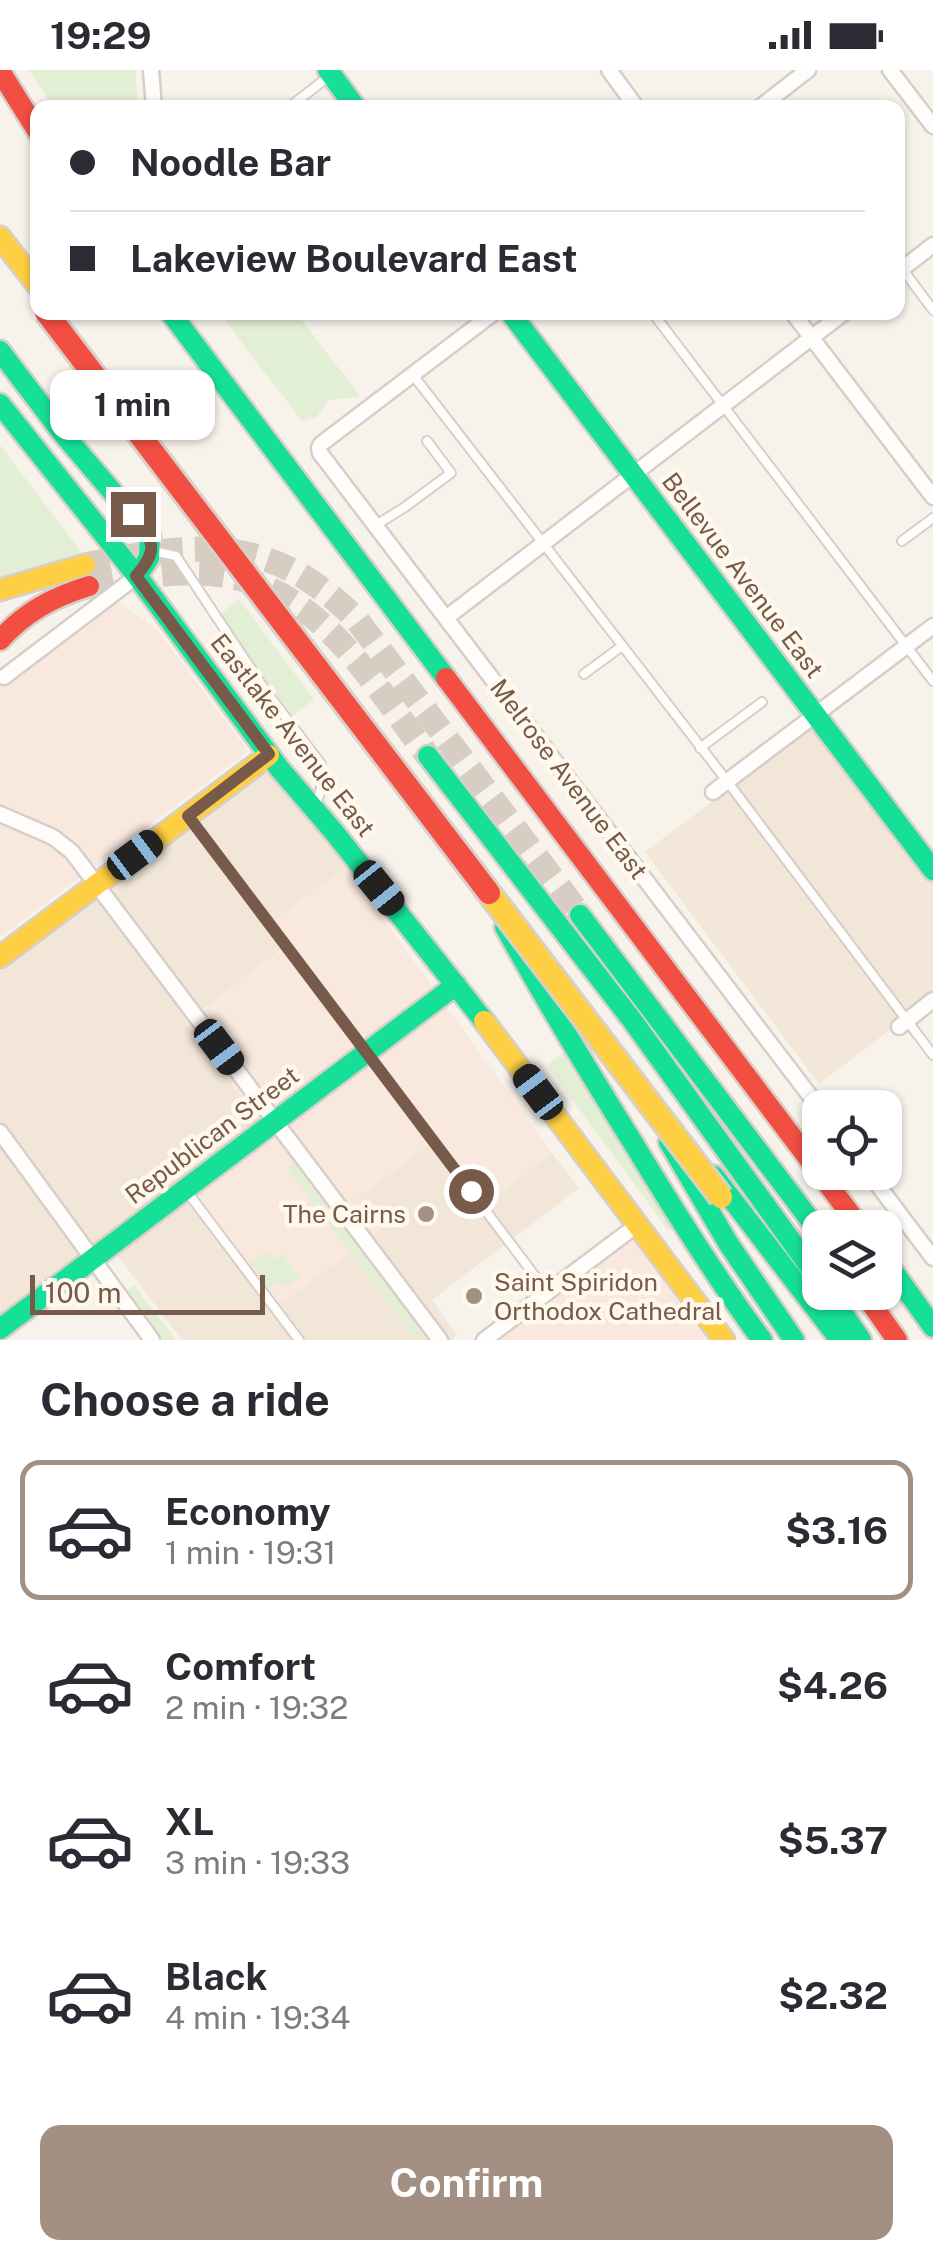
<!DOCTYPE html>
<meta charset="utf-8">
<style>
:root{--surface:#fff;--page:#f2f2f3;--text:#2b2b33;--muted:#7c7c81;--line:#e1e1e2;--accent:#a49082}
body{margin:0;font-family:"Public Sans",sans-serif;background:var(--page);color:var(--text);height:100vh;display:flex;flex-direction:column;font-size:38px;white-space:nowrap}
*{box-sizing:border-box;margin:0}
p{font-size:32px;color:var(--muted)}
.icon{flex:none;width:55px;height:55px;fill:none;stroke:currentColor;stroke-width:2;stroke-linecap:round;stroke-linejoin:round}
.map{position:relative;height:1270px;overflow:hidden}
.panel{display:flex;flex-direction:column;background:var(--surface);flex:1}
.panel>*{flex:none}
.guide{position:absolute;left:30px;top:30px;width:875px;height:220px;border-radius:20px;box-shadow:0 2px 8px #0004;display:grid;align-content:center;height:220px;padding:0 40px;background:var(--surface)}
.fabs{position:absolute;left:802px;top:1020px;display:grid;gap:20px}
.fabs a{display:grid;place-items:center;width:100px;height:100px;border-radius:20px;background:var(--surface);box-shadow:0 2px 8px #0004;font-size:50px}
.scale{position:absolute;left:30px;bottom:25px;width:235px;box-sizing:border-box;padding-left:10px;border:5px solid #775a49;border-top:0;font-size:28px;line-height:35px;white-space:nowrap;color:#775a49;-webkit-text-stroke:8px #fff8ec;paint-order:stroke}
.end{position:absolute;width:45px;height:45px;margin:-22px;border:12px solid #775a49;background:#fff;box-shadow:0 0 0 5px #fff}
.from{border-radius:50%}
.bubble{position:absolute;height:70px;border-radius:20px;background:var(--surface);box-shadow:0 2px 8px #0004;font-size:32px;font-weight:700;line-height:70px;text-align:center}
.car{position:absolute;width:30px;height:60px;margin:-30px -15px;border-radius:12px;box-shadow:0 0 8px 2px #0007;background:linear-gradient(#222 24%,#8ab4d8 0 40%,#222 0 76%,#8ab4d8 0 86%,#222 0)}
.guide b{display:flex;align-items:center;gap:35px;height:95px;font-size:38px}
.guide b+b{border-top:2px solid var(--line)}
.guide i{width:25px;height:25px;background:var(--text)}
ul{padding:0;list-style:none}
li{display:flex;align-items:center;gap:30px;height:140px;margin:0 20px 15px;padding:0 20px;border:5px solid transparent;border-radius:20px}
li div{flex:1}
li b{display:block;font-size:38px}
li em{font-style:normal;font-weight:700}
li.current{border-color:var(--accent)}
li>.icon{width:90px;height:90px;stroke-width:1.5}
h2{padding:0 40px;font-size:45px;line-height:120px}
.action{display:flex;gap:20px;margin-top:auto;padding:20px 40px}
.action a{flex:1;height:115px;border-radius:20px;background:var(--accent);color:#fff;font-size:40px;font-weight:700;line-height:115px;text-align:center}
.status{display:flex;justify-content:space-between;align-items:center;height:70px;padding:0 50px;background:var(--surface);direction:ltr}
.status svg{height:28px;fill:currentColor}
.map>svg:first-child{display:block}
.residential{fill:#f1e6d8}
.commercial{fill:#f8e8de}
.green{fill:#e3efd5}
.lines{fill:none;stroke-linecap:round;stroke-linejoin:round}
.highway-tunnel{stroke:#d7cdc2;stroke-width:25;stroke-dasharray:25 12;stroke-linecap:butt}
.lane-casing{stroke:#d6cfc8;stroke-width:12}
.street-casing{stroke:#d6cfc8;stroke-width:19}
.fast-casing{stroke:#d7cfc7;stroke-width:25}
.slow-casing{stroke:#d7cfc7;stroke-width:25}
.jam-casing{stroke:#d7cfc7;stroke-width:25}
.lane{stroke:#fefdfc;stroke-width:8}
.street{stroke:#fefdfc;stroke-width:14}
.fast{stroke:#16e098;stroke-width:20}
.slow{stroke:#ffcf43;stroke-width:20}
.jam{stroke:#f24e42;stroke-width:20}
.slow-bridge-casing{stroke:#d9d0c9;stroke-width:28;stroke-linecap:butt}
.jam-bridge-casing{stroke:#d9d0c9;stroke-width:28;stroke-linecap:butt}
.slow-bridge{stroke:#ffcf43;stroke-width:22}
.jam-bridge{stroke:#f24e42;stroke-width:22}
.route{stroke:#775a49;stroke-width:12}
.poi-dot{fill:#a49082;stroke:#fff8ec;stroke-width:4}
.labels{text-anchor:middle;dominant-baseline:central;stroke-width:9;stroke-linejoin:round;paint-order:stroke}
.street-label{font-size:25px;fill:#775a49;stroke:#fff8ec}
.poi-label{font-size:25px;fill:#775a49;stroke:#fff8ec;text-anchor:end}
</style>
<div class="status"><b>19:29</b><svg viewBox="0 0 49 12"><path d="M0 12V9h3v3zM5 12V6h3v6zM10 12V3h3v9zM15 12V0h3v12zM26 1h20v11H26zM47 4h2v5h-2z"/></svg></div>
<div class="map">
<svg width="933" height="1270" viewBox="0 0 933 1270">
<rect width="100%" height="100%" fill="#f7f3eb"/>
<g class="residential">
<path d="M815,644l118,156v130l-26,21 -180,-240z"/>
<path d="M271,698l75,99 -81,61 16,22 -96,73 194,208 -23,-32 75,-56 49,65 72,-55 27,35 -147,112 25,35 -6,5h-269l-77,-101 -105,79v-348z"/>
<path d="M729,719l174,231 -84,64 -174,-232z"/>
</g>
<g class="commercial">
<path d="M115,529l43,32 90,120 -248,186v-252z"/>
<path d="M346,797l206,286 -72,55 -50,-65 -74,56 23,31 -106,81 -96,-127 83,-63 -75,-98 96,-72 -16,-22z"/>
<path d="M637,1155l87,115h-240z"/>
</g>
<g class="green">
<path d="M29,0h107l1,37h-84z"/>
<path d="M219,243h77l65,84 -33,3 -11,17 -15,4z"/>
<path d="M0,375l86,114 -86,23z"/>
<path d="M239,529l75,100 -29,23 -65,-108z"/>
<path d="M565,982l109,176 -6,2 -121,-165z"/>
<path d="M294,1094l128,168 -7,6 -128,-169z"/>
<path d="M267,1181l6,9 9,-6 18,23 -13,10 -12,-7 -5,10 -20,-26z"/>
<path d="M134,1215l42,55h-15l-34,-49z"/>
</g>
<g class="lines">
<g class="highway-tunnel">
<path d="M85,495c111,-23 185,-33 272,55l223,295"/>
<path d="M89,516c35,-7 71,-14 107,-13 116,1 170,101 232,183"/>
</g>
<defs>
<g id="lane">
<path d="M288,38l40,-31"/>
<path d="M898,193l35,47"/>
<path d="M652,242l281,369"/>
<path d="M413,305l314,406 206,274"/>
<path d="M376,455l29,-18 46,-34 -24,-32"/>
<path d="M902,471l31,-23"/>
<path d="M153,481l23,5 89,134 56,74v25l-5,16"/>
<path d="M584,604l38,-28"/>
<path d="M700,678l62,-46"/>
<path d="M189,747l358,475"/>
<path d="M185,1119l114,151"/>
</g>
<g id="street">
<path d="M151,0l3,38"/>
<path d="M609,0l28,38"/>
<path d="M890,0l43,56"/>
<path d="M759,38l49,-38"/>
<path d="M898,202l35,-27"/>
<path d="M495,242l-174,132 -2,4 1,5 500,656"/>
<path d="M792,242l141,185"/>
<path d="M446,548l399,-306"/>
<path d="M4,607l133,-101"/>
<path d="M713,722l220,-166"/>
<path d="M0,744l53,23 19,15 368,488"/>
<path d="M899,957l34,-27"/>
<path d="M0,1062l152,208"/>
<path d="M868,1102l65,86"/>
<path d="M484,1270l153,-115"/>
</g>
<g id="fast">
<path d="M328,0l28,38"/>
<path d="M170,242l276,366"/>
<path d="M510,242l423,558"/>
<path d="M0,281l64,84 86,101 -1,22 -12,18"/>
<path d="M0,334l137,172 142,192 55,64 150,189"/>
<path d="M428,686l204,264 188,261"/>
<path d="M580,845l240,318"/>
<path d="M505,857c41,74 85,147 130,219 40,66 81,132 127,194"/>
<path d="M669,1072l59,101 66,97"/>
<path d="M714,1106l126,164"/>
<path d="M885,1190l48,67"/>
<path d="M828,1222l33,48"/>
<path d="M0,1259l456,-344"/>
</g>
<g id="slow">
<path d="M0,167l38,49"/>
<path d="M0,520l85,-25"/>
<path d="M0,887l269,-202"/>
<path d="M484,951l240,319"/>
</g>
<g id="jam">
<path d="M0,1l38,61"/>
<path d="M0,570c25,-28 53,-43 89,-54"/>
<path d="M446,608l415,550"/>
<path d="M863,1222l34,48"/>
</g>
</defs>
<use href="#lane" class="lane-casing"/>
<use href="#street" class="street-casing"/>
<use href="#fast" class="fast-casing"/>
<use href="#slow" class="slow-casing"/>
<use href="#jam" class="jam-casing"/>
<use href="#lane" class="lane"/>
<use href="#street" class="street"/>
<use href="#fast" class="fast"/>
<use href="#slow" class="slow"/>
<use href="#jam" class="jam"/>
<defs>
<path id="slow-bridge" d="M489,823l232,304"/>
<path id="jam-bridge" d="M46,242l443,581"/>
</defs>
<use href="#slow-bridge" class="slow-bridge-casing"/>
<use href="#jam-bridge" class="jam-bridge-casing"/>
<use href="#slow-bridge" class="slow-bridge"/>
<use href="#jam-bridge" class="jam-bridge"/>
</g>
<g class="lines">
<path class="route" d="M133,444c20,27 27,34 3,62l133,178 -81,62 283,375"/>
</g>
<g class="poi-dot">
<circle cx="426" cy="1144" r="10"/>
<circle cx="474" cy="1226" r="10"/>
</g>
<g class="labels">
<g class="street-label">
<text transform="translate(743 505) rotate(53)">Bellevue Avenue East</text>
<text transform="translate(293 665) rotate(52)">Eastlake Avenue East</text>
<text transform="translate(569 709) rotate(53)">Melrose Avenue East</text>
<text transform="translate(212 1065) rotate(-37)">Republican Street</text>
</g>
<g class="poi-label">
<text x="406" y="1144">The Cairns</text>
<text x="494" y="1212" text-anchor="start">Saint Spiridon<tspan x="494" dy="29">Orthodox Cathedral</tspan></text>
</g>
</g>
</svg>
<div class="fabs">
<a><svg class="icon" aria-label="locate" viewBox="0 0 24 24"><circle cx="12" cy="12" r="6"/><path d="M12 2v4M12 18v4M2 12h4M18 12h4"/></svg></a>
<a><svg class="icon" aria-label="layers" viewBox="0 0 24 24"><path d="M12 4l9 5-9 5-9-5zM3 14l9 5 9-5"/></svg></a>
</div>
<div class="scale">100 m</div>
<i class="end from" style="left:471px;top:1121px"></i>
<i class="end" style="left:133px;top:444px"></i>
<div class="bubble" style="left:50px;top:300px;width:165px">1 min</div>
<i class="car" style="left:135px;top:785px;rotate:53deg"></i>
<i class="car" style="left:379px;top:818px;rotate:141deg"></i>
<i class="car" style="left:219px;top:977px;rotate:143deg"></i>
<i class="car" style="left:538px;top:1022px;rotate:323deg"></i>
<div class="guide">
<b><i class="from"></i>Noodle Bar</b>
<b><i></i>Lakeview Boulevard East</b>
</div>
</div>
<section class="panel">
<h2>Choose a ride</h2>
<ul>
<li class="current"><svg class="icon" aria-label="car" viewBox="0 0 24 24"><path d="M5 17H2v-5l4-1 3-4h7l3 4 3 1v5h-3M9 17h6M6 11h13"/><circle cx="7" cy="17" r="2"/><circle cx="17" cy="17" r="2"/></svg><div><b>Economy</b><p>1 min · 19:31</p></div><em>$3.16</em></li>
<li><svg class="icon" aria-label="car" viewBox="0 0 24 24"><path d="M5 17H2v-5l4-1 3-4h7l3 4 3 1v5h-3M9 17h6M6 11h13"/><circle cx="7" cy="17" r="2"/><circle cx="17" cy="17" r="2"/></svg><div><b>Comfort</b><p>2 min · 19:32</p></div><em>$4.26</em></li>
<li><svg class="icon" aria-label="car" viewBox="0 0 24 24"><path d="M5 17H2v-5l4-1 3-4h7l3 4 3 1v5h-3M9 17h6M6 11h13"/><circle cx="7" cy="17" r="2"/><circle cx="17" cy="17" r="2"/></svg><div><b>XL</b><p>3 min · 19:33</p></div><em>$5.37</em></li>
<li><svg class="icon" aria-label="car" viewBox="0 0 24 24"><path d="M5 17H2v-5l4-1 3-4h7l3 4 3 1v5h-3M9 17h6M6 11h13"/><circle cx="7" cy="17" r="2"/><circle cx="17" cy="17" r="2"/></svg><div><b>Black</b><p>4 min · 19:34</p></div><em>$2.32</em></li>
</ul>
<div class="action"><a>Confirm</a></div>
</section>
